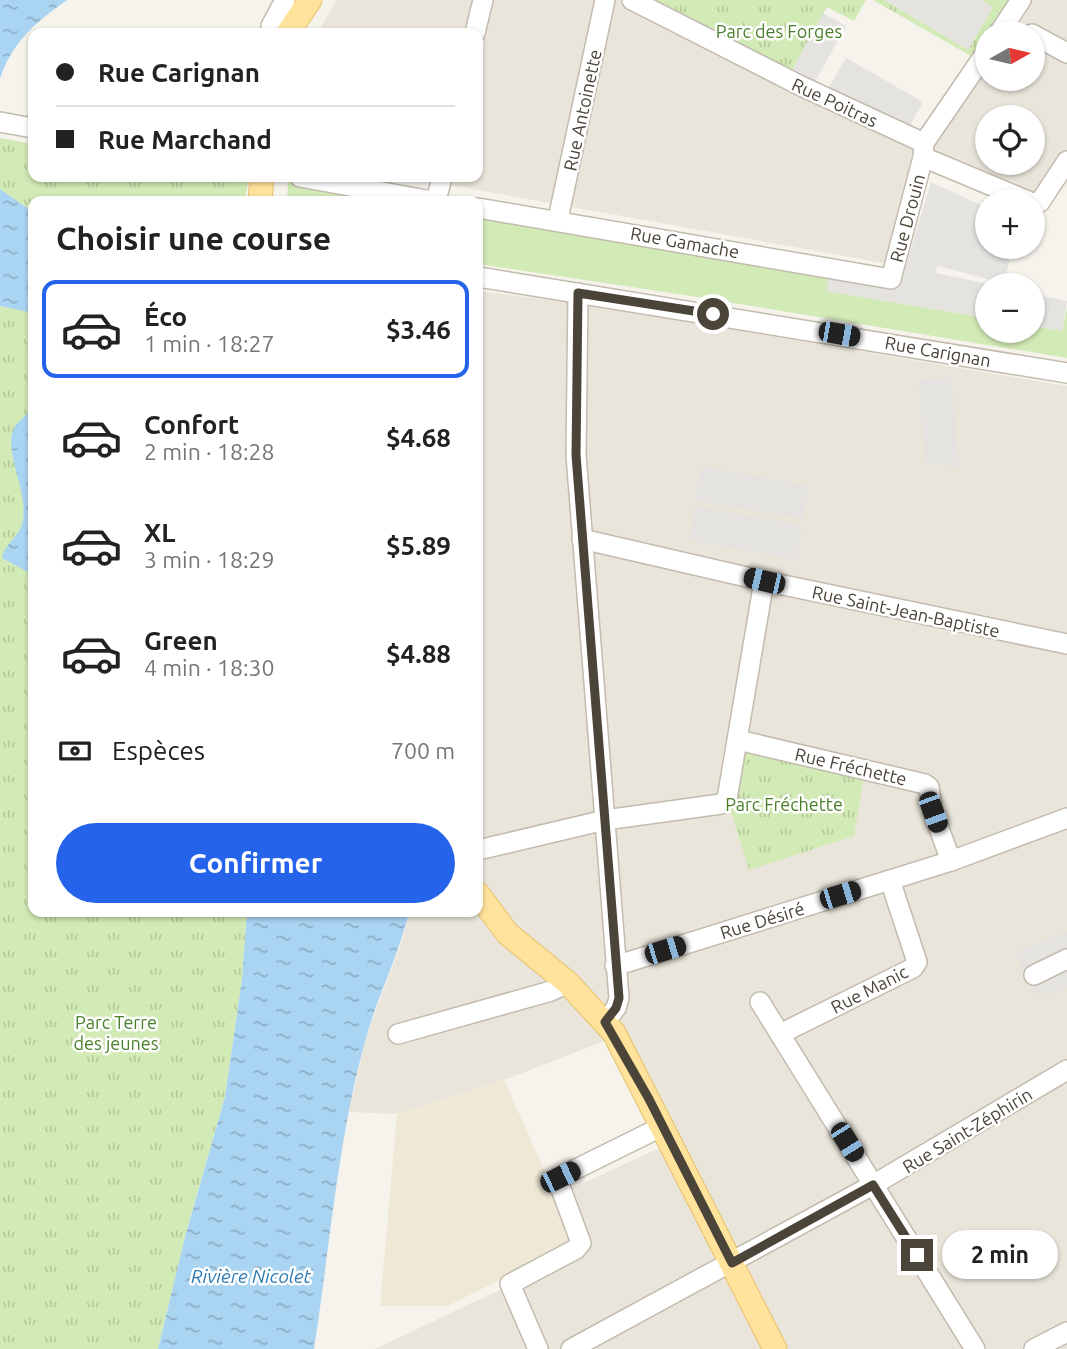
<!DOCTYPE html>
<html lang="fr">
<meta charset="utf-8">
<style>
:root{--surface:#fff;--page:#f2f2f2;--text:#222;--muted:#767676;--line:#e0e0e0;--accent:#2563eb}
body{margin:0;font-family:Ubuntu,sans-serif;background:var(--page);color:var(--text);height:100vh;display:flex;flex-direction:column;font-size:26px;white-space:nowrap}
*{box-sizing:border-box;margin:0}
p{font-size:23px;color:var(--muted)}
.icon{flex:none;width:38px;height:38px;fill:none;stroke:currentColor;stroke-width:2;stroke-linecap:round;stroke-linejoin:round}
.map{position:relative;flex:1;overflow:hidden}
.drawer{position:absolute;left:28px;top:196px;width:455px;height:721px;display:flex;flex-direction:column;background:var(--surface);border-radius:14px;box-shadow:0 2px 5px #0004}
.drawer>*{flex:none}
.guide{position:absolute;left:28px;top:28px;width:455px;height:154px;border-radius:14px;box-shadow:0 2px 5px #0004;display:grid;align-content:center;height:154px;padding:0 28px;background:var(--surface)}
.needle{width:46px;rotate:82deg}
.tools{position:absolute;left:975px;top:21px;display:grid;gap:14px}
.tools a{display:grid;place-items:center;width:70px;height:70px;border-radius:50%;background:var(--surface);box-shadow:0 2px 5px #0004;font-size:35px}
.end{position:absolute;width:32px;height:32px;margin:-16px;border:9px solid #4b4439;background:#fff;box-shadow:0 0 0 4px #fff}
.from{border-radius:50%}
.bubble{position:absolute;height:49px;border-radius:24px;background:var(--surface);box-shadow:0 2px 5px #0004;font-size:23px;font-weight:700;line-height:49px;text-align:center}
.car{position:absolute;width:21px;height:42px;margin:-21px -10px;border-radius:9px;box-shadow:0 0 5px 2px #0007;background:linear-gradient(#222 24%,#8ab4d8 0 40%,#222 0 76%,#8ab4d8 0 86%,#222 0)}
.guide b{display:flex;align-items:center;gap:24px;height:66px;font-size:26px}
.guide b+b{border-top:2px solid var(--line)}
.guide i{width:18px;height:18px;background:var(--text)}
ul{padding:0;list-style:none}
li{display:flex;align-items:center;gap:21px;height:98px;margin:0 14px 10px;padding:0 14px;border:4px solid transparent;border-radius:14px}
li div{flex:1}
li b{display:block;font-size:26px}
li em{font-style:normal;font-weight:700}
li.on{border-color:var(--accent)}
li>.icon{width:63px;height:63px;stroke-width:1.5}
h2{padding:0 28px;font-size:32px;line-height:84px}
.pay{display:flex;align-items:center;gap:18px;height:77px;padding:0 28px;font-size:26px}
.pay p{margin-inline-start:auto}
.action{display:flex;gap:14px;margin-top:auto;padding:14px 28px}
.action a{flex:1;height:80px;border-radius:42px;background:var(--accent);color:#fff;font-size:28px;font-weight:700;line-height:80px;text-align:center}
.map>svg:first-child{display:block}
.residential{fill:#eae5da;fill-rule:evenodd}
.education{fill:#efe8d6}
.green{fill:#d2eab5}
.park{fill:url(#park-tufts)}
.parking{fill:#e5e3e0}
.water{fill:url(#water-ripples)}
.lines{fill:none;stroke-linecap:round;stroke-linejoin:round}
.minor-casing{stroke:#c2bbae;stroke-width:22}
.major-casing{stroke:#e6c16a;stroke-width:25}
.minor{stroke:#fff;stroke-width:19}
.major{stroke:#ffe39c;stroke-width:23}
.route{stroke:#4b4439;stroke-width:9}
.labels{text-anchor:middle;dominant-baseline:central;stroke-width:5;stroke-linejoin:round;paint-order:stroke}
.park-label{font-size:18px;fill:#4a7f2a;stroke:#fff}
.street-label{font-size:18px;fill:#4b4439;stroke:#fff}
.water-label{font-size:19px;font-style:italic;fill:#2e7ab2;stroke:#fff}
</style>
<div class="map">
<svg width="1067" height="1349" viewBox="0 0 1067 1349">
<defs>
<pattern id="park-tufts" width="24" height="20" patternUnits="userSpaceOnUse" patternTransform="scale(1.75)"><rect width="24" height="20" fill="#d2eab5"/><path d="M3 7l-1-3M5 7V3M7 7l1-3M15 17l-1-3M17 17v-4M19 17l1-3" fill="none" stroke="#b6ca9c"/></pattern>
<pattern id="water-ripples" width="26" height="14" patternUnits="userSpaceOnUse" patternTransform="scale(1.75)"><rect width="26" height="14" fill="#a9d4f2"/><path d="M2 4q2-2 4 0t4 0M15 11q2-2 4 0t4 0" fill="none" stroke="#8caec5"/></pattern>
</defs>
<rect width="100%" height="100%" fill="#f6f3ec"/>
<g class="residential">
<path d="M337,0h310l269,144 93,-144h58v180l-31,15 -120,-46 -28,115 -482,-87h72v-144h-161zM987,33h45v46h-45zM987,117h45v46h-45z"/>
<path d="M478,291l102,13 487,82v963h-692l215,-102 -24,-56 100,-46 -57,-106 -105,41 -107,34 -48,-2 17,-75 37,-98 6,-27h69z"/>
</g>
<path class="education" d="M504,1080l72,161 -128,65h-68l17,-192z"/>
<g class="green">
<path d="M288,182l109,19h-110z"/>
<path d="M478,216l351,62 -2,13 160,27v13h45l1,-5 29,5 5,-23v50l-382,-63 -207,-31z"/>
</g>
<g class="park">
<path d="M647,0h219l-12,21 -27,-14 -36,65z"/>
<path d="M873,0h136l-38,56z"/>
<path d="M0,138l33,6v33h186l29,5 -3,19h-212v11l-33,-23z"/>
<path d="M0,306l33,7v599h214l-5,67 -17,118 -40,140 -27,112h-158z"/>
<path d="M738,740l127,30 -11,66 -105,34 -22,-71z"/>
</g>
<g class="parking">
<path d="M884,0h97l12,7 -25,43z"/>
<path d="M823,13l23,13 -33,59 -22,-13z"/>
<path d="M846,58l77,44 -19,34 -78,-44z"/>
<path d="M931,182l56,26v39h26l-9,36 -67,-17 -1,7 58,12h-7v33l-161,-27 4,-19 70,14z"/>
<path d="M1032,294l35,7 -5,30 -29,-5z"/>
<path d="M952,377l7,91 -34,-6 -7,-82z"/>
<path d="M701,466l108,20 -6,33 -108,-19z"/>
<path d="M695,506l108,20 -6,34 -108,-20z"/>
<path d="M1067,932v55l-13,7h-20l-19,-42z"/>
</g>
<g class="water">
<path d="M0,0h67c-29,20 -56,43 -67,79z"/>
<path d="M0,189l33,23v101l-33,-7z"/>
<path d="M33,408v167l-31,-17c3,-15 19,-22 21,-38 5,-30 -20,-68 -9,-92 4,-7 14,-14 19,-20z"/>
<path d="M247,912h162c-10,43 -31,83 -43,126 -28,100 -36,208 -52,311h-156l27,-112 40,-140 17,-118z"/>
</g>
<g class="lines">
<defs>
<g id="minor">
<path d="M632,0l167,85 125,58 -1,14 105,44"/>
<path d="M271,26l14,-26"/>
<path d="M475,33l8,-33"/>
<path d="M999,33l22,-33"/>
<path d="M1032,34l35,19"/>
<path d="M0,122l33,6"/>
<path d="M924,143l63,-92"/>
<path d="M300,177l132,24"/>
<path d="M436,201l6,-24"/>
<path d="M1032,203l8,-1 27,-41"/>
<path d="M478,208l413,71 32,-122"/>
<path d="M558,219l47,-219"/>
<path d="M478,277l589,96"/>
<path d="M578,293l-2,162 43,543 -3,10 -11,14"/>
<path d="M582,539l182,42 303,63"/>
<path d="M738,740l187,44 4,3 4,25 18,49"/>
<path d="M478,850l127,-30 116,-16 6,-5 37,-218"/>
<path d="M615,966l336,-105 116,-43"/>
<path d="M1034,975l33,-16"/>
<path d="M760,1002l215,347"/>
<path d="M398,1034l153,-43 17,-8"/>
<path d="M780,1034l133,-66 4,-6 -27,-82"/>
<path d="M538,1349l-28,-65 66,-35 5,-6 -23,-62 2,-4 103,-51"/>
<path d="M571,1349l302,-164 194,-115"/>
<path d="M1034,1349l33,-17"/>
</g>
<g id="major">
<path d="M288,33l22,-33"/>
<path d="M260,201l2,-24"/>
<path d="M478,894l30,40 60,49 46,50 161,316"/>
</g>
</defs>
<use href="#minor" class="minor-casing"/>
<use href="#major" class="major-casing"/>
<use href="#minor" class="minor"/>
<use href="#major" class="major"/>
</g>
<g class="lines">
<path class="route" d="M713,314l-135,-21 -2,162 43,543 -3,10 -11,14 44,77 83,164 141,-78 44,70"/>
</g>
<g class="labels">
<g class="park-label">
<text x="779" y="31">Parc des Forges</text>
<text x="784" y="804">Parc Fréchette</text>
<text x="116" y="1022">Parc Terre<tspan x="116" dy="21">des jeunes</tspan></text>
</g>
<g class="street-label">
<text transform="translate(835 102) rotate(25)">Rue Poitras</text>
<text transform="translate(582 110) rotate(-78)">Rue Antoinette</text>
<text transform="translate(907 218) rotate(-75)">Rue Drouin</text>
<text transform="translate(685 242) rotate(10)">Rue Gamache</text>
<text transform="translate(938 351) rotate(10)">Rue Carignan</text>
<text transform="translate(906 611) rotate(12)">Rue Saint-Jean-Baptiste</text>
<text transform="translate(851 766) rotate(13)">Rue Fréchette</text>
<text transform="translate(762 920) rotate(-17)">Rue Désiré</text>
<text transform="translate(869 989) rotate(-27)">Rue Manic</text>
<text transform="translate(967 1130) rotate(-31)">Rue Saint-Zéphirin</text>
</g>
<g class="water-label">
<text x="251" y="1276">Rivière Nicolet</text>
</g>
</g>
</svg>
<div class="tools">
<a><svg class="needle" viewBox="-14 -14 28 28"><path d="M0-13l5 13h-10z" fill="#e53935"/><path d="M0 13l5-13h-10z" fill="#767676"/></svg></a>
<a><svg class="icon" aria-label="locate" viewBox="0 0 24 24"><circle cx="12" cy="12" r="6"/><path d="M12 2v4M12 18v4M2 12h4M18 12h4"/></svg></a>
<a>+</a>
<a>−</a>
</div>
<i class="end from" style="left:713px;top:314px"></i>
<i class="end" style="left:917px;top:1255px"></i>
<div class="bubble" style="left:942px;top:1230px;width:116px">2 min</div>
<i class="car" style="left:839px;top:334px;rotate:100deg"></i>
<i class="car" style="left:764px;top:581px;rotate:283deg"></i>
<i class="car" style="left:933px;top:812px;rotate:160deg"></i>
<i class="car" style="left:840px;top:895px;rotate:73deg"></i>
<i class="car" style="left:665px;top:950px;rotate:73deg"></i>
<i class="car" style="left:847px;top:1142px;rotate:148deg"></i>
<i class="car" style="left:560px;top:1177px;rotate:64deg"></i>
<div class="guide">
<b><i class="from"></i>Rue Carignan</b>
<b><i></i>Rue Marchand</b>
</div>
<section class="drawer">
<h2>Choisir une course</h2>
<ul>
<li class="on"><svg class="icon" aria-label="car" viewBox="0 0 24 24"><path d="M5 17H2v-5l4-1 3-4h7l3 4 3 1v5h-3M9 17h6M6 11h13"/><circle cx="7" cy="17" r="2"/><circle cx="17" cy="17" r="2"/></svg><div><b>Éco</b><p>1 min · 18:27</p></div><em>$3.46</em></li>
<li><svg class="icon" aria-label="car" viewBox="0 0 24 24"><path d="M5 17H2v-5l4-1 3-4h7l3 4 3 1v5h-3M9 17h6M6 11h13"/><circle cx="7" cy="17" r="2"/><circle cx="17" cy="17" r="2"/></svg><div><b>Confort</b><p>2 min · 18:28</p></div><em>$4.68</em></li>
<li><svg class="icon" aria-label="car" viewBox="0 0 24 24"><path d="M5 17H2v-5l4-1 3-4h7l3 4 3 1v5h-3M9 17h6M6 11h13"/><circle cx="7" cy="17" r="2"/><circle cx="17" cy="17" r="2"/></svg><div><b>XL</b><p>3 min · 18:29</p></div><em>$5.89</em></li>
<li><svg class="icon" aria-label="car" viewBox="0 0 24 24"><path d="M5 17H2v-5l4-1 3-4h7l3 4 3 1v5h-3M9 17h6M6 11h13"/><circle cx="7" cy="17" r="2"/><circle cx="17" cy="17" r="2"/></svg><div><b>Green</b><p>4 min · 18:30</p></div><em>$4.88</em></li>
</ul>
<div class="pay"><svg class="icon" aria-label="cash" viewBox="0 0 24 24"><path d="M3 7h18v10H3z"/><circle cx="12" cy="12" r="2"/></svg>Espèces<p>700 m</p></div>
<div class="action"><a>Confirmer</a></div>
</section>
</div>
